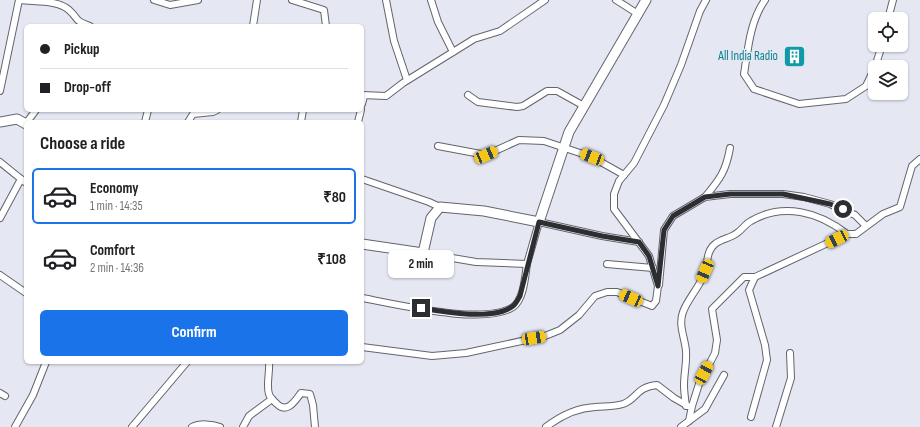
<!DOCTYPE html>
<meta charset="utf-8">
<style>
:root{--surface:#fff;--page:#f6f6f6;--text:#202124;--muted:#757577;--line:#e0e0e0;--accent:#1a73e8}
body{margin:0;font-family:"Sofia Sans Condensed",sans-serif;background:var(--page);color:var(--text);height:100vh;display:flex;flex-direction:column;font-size:15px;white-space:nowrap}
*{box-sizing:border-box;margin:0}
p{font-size:13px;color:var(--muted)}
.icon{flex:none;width:22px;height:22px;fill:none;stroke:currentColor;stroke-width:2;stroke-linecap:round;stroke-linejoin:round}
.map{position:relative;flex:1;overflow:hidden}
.panel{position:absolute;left:24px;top:120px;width:340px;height:244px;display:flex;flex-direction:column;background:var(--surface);border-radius:6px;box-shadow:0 1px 3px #0004}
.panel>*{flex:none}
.banner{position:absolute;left:24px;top:24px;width:340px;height:88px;border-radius:6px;box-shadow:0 1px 3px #0004;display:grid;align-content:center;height:88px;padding:0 16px;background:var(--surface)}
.buttons{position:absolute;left:868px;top:12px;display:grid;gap:8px}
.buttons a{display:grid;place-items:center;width:40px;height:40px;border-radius:6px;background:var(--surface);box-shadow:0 1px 3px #0004;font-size:20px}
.end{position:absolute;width:18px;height:18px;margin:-9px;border:5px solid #2d2e32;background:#fff;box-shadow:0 0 0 2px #fff}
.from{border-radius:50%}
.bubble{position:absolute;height:28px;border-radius:6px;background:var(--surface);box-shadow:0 1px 3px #0004;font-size:13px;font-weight:700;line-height:28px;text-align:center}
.car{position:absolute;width:12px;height:24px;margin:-12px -6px;border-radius:5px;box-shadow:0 0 3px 1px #0007;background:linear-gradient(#f5c518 24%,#345 0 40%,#f5c518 0 76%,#345 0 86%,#f5c518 0)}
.banner b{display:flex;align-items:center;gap:14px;height:38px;font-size:15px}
.banner b+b{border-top:1px solid var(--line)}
.banner i{width:10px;height:10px;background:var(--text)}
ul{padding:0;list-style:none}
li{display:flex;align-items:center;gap:12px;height:56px;margin:0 8px 6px;padding:0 8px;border:2px solid transparent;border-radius:6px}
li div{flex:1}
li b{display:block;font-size:15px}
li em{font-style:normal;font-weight:700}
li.current{border-color:var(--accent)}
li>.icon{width:36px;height:36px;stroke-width:1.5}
h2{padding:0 16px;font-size:18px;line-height:48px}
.button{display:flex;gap:8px;margin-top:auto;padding:8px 16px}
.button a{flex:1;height:46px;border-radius:6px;background:var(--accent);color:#fff;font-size:16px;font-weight:700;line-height:46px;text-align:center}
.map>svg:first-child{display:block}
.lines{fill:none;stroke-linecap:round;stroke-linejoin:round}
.street-casing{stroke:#63656e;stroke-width:8}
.secondary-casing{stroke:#63656e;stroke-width:11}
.street{stroke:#fff;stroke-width:6}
.secondary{stroke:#fff;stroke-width:9}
.route{stroke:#2d2e32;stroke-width:5}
.labels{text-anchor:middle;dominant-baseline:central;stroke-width:3;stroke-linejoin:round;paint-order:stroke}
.culture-label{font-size:13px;fill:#0d838f;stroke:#e5e7f2;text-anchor:end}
</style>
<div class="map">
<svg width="920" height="427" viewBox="0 0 920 427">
<rect width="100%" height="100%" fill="#e5e7f2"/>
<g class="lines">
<defs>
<g id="street">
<path d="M20,0c15,2 38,0 49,10 11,10 4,10 21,16"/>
<path d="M154,0l16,5 28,-5"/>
<path d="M292,0l32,10 2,16"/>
<path d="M386,0l8,41 13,39"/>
<path d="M431,0l7,22 15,30"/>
<path d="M616,0l22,14"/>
<path d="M765,0c-15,21 -17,49 -21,74l10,15 45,15 47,-5 20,-13 9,-19"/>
<path d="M888,19l5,-19"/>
<path d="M253,26l4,-26"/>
<path d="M875,67l7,-22"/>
<path d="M0,91l19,-91"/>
<path d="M362,95l24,1 17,-13 71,-44 26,-8 45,-31"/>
<path d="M468,95l10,7 39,5 6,-1 24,-15h10l27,15"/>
<path d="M362,104l2,-8"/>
<path d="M27,122l9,-12"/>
<path d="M145,122l3,-12"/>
<path d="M188,122l5,-8 20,-2 4,-2"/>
<path d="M301,122l2,-12"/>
<path d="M358,122l3,-12"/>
<path d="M438,146l48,9 33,-15 25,1 48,16 32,18"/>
<path d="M0,162l26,21"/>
<path d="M362,179l67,23 11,5"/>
<path d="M705,197c15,-18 21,-26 25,-49"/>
<path d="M0,218l21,-39"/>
<path d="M423,253l53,9 51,2 12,-42 63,14 37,6"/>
<path d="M607,264l46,4"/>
<path d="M0,275l26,18"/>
<path d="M659,285l5,-55 9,-14 32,-19 25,-3h53l21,3 26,7 25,11 11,11"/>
<path d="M362,298c34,6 122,28 151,9 11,-8 12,-30 14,-43"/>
<path d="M362,347l70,9 34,-3 79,-17 15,-6 19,-15 16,-19 12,-4h10l35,14 4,-5 2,-15 -9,-30 -35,-47v-15l5,-13 15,-18 30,-58 17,-40 19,-54 6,-11"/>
<path d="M269,362c1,10 -3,23 0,32 1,4 5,7 8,10 10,10 18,-3 24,-11l9,1 3,11 2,22"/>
<path d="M0,393l5,3"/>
<path d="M686,406c-1,-7 -2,-14 -2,-21 0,-12 3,-22 2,-34 -1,-13 -8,-26 -3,-39 5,-14 17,-25 22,-40 3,-9 1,-21 10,-28 6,-5 16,-6 22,-11 5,-3 8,-9 14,-12 32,-19 68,-9 96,13"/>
<path d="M751,417l16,-57 -2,-15 -16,-55 6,-13 92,-43h9l27,-20 17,-7 12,-41 8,-7"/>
<path d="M689,421l3,-15 7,-22 16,-31 2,-13 -5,-31 32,-32h11"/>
<path d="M15,427l18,-32 13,-33"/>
<path d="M132,427l55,-65"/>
<path d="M192,427c8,-4 20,-3 28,0"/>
<path d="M243,427l6,-11 23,-17"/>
<path d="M546,427c13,-10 31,-19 49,-20 9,-1 18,0 28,-3 14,-5 13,-17 34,-19l17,13 14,8"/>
<path d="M681,427l24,-18 19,-34"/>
<path d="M776,427l15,-49 -1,-25"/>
</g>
<g id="secondary">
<path d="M0,122l17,-3 9,5"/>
<path d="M362,244l61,9 8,-35 9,-11 44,4 55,11 30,-90 77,-132"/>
</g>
</defs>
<use href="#street" class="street-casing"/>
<use href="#secondary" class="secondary-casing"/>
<use href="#street" class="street"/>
<use href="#secondary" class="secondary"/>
</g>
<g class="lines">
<path class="route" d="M421,308c23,4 73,13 92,-2 3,-2 5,-7 7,-10l19,-74 63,14 37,6 10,14 9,30 6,-56 9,-14 32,-19 25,-3h53l47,10 13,5"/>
</g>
<defs>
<symbol id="building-square" viewBox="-11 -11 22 22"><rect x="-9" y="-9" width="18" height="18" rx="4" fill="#0f9aa8" stroke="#e5e7f2"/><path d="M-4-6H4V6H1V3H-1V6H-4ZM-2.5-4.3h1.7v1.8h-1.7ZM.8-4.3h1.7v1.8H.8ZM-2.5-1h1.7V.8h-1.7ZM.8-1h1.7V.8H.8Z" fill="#fff"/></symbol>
</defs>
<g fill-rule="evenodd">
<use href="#building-square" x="782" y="44" width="25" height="25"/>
</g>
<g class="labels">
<g class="culture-label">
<text x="778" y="56">All India Radio</text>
</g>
</g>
</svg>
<div class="buttons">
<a><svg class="icon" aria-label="locate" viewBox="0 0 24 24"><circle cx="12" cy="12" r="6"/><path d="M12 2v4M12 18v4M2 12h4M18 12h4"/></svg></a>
<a><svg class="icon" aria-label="layers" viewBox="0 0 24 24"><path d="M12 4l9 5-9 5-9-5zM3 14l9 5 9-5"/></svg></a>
</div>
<i class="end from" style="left:843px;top:209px"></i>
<i class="end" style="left:421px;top:308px"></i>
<div class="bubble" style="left:388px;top:250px;width:66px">2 min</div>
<i class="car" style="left:486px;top:155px;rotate:67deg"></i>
<i class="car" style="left:592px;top:157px;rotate:291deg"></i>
<i class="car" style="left:837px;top:239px;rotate:243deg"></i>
<i class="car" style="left:705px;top:271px;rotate:203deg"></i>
<i class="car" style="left:631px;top:298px;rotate:294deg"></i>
<i class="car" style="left:534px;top:338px;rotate:81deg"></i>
<i class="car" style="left:704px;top:373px;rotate:28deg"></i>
<div class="banner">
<b><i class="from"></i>Pickup</b>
<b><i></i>Drop-off</b>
</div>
<section class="panel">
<h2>Choose a ride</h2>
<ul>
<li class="current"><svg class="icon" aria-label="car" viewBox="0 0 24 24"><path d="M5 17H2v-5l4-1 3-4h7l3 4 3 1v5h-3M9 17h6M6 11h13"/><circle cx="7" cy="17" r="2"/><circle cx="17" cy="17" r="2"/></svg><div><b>Economy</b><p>1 min · 14:35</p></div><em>₹80</em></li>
<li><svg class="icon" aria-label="car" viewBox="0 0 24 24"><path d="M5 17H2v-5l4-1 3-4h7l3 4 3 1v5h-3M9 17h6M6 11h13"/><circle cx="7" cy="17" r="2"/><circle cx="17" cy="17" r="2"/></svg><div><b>Comfort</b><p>2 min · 14:36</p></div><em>₹108</em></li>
</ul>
<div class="button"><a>Confirm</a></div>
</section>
</div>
